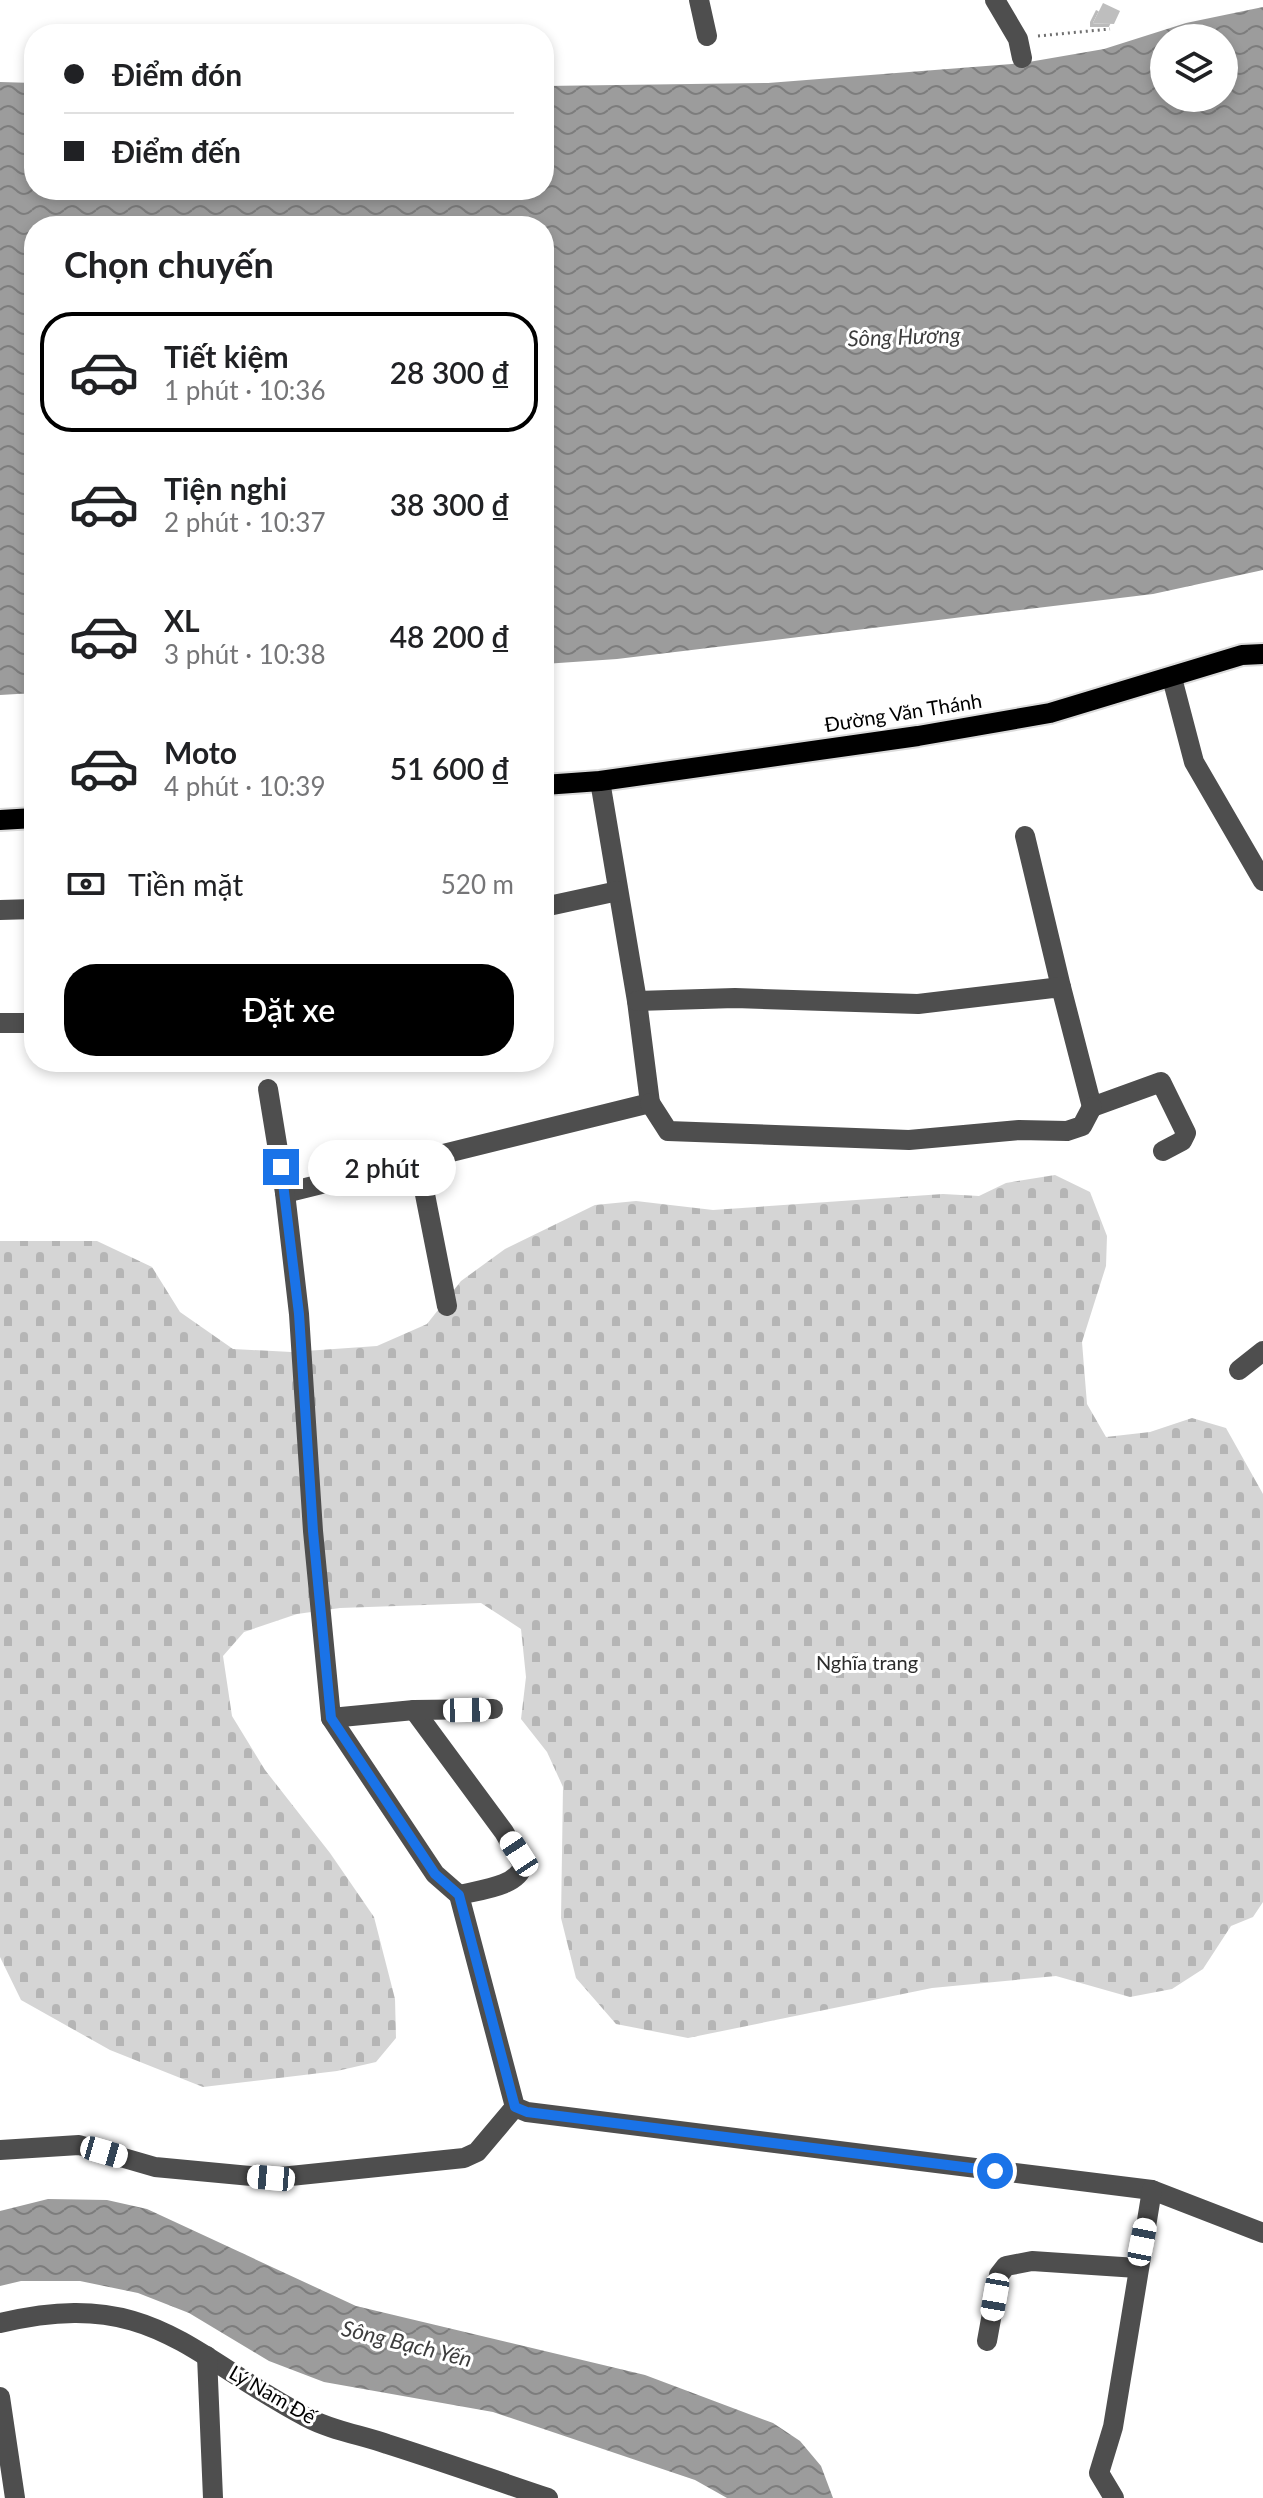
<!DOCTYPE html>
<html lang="vi">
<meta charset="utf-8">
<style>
:root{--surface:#fff;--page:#f2f2f2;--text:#202124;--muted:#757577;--line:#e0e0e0;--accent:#000}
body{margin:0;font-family:Lato,sans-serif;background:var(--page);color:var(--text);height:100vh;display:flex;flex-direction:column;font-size:30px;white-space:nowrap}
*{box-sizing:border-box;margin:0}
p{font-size:26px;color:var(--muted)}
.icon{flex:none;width:44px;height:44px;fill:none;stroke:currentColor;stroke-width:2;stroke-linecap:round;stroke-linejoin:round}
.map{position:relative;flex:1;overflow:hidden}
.sheet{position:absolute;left:24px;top:216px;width:530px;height:856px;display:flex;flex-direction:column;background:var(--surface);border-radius:32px;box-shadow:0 4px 12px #0003}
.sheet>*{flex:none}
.top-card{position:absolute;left:24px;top:24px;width:530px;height:176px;border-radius:32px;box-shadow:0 4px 12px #0003;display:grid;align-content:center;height:176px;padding:0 40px;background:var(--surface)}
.buttons{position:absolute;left:1150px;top:24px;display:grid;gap:16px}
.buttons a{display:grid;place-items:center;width:88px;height:88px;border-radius:50%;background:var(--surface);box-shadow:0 4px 12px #0003;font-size:40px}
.end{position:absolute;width:36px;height:36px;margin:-18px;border:10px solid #1a73e8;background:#fff;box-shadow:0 0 0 4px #fff}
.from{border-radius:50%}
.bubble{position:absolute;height:56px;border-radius:28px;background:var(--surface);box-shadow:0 4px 12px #0003;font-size:26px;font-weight:600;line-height:56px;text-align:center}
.car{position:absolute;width:24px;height:48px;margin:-24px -12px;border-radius:10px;box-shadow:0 0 6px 2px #0007;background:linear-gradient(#fff 24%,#345 0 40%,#fff 0 76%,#345 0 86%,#fff 0)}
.top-card b{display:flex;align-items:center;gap:28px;height:76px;font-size:30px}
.top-card b+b{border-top:2px solid var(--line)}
.top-card i{width:20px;height:20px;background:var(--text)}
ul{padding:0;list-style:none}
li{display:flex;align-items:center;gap:24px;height:120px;margin:0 16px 12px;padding:0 24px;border:4px solid transparent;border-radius:32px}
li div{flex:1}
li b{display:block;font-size:30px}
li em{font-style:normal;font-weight:600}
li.active{border-color:var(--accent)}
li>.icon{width:72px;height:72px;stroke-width:1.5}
h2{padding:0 40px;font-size:36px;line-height:96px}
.pay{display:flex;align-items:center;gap:20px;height:88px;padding:0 40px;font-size:30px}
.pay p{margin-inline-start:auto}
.action{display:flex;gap:16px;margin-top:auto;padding:16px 40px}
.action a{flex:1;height:92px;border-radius:32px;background:var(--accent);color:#fff;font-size:32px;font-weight:600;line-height:92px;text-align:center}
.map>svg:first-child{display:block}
.cemetery{fill:url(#cemetery-stones)}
.water{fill:url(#water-waves);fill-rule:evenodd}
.building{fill:#bebebe;filter:url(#shadow)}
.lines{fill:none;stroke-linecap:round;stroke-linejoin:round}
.major-casing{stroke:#dbdbdb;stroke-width:24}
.path{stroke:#707070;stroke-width:3;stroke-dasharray:2 4;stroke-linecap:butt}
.minor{stroke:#4e4e4e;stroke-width:20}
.major{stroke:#000;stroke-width:20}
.route{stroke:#1a73e8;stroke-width:10}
.labels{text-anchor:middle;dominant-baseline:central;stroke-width:6;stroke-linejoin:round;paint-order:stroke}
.street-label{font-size:20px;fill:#000;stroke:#fff}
.park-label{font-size:20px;fill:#2c2c2c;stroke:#fff}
.water-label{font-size:22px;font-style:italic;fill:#3d3d3d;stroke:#fff}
</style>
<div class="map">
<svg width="1263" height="2498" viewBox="0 0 1263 2498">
<defs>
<pattern id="cemetery-stones" width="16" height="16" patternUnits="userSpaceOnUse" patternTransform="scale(2)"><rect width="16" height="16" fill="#d5d5d5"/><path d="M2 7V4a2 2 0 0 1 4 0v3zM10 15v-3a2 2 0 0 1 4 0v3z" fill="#b5b5b5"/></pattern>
<pattern id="water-waves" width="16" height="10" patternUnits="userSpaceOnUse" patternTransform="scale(2)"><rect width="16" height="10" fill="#9c9c9c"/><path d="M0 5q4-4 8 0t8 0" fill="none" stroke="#7d7d7d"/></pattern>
<filter id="shadow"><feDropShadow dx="-7" dy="7" stdDeviation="0" flood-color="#0004"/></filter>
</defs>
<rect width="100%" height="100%" fill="#fff"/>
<path class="cemetery" d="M1055,1175l35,17 17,44 -1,30 -24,76 5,62 19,33 44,-5 42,-14 34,10 37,66v408l-10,15 -22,9 -28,43 -31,20 -42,8 -74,-21 -124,12 -244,50 -72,-14 -40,-46 -15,-60 2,-131 -16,-35 -26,-33 5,-42 -5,-48 -40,-26 -141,5 -43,6 -53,18 -21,24 9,60 33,54 65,83 44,64 21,82 1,39 -20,24 -39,9 -134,16 -93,-37 -89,-50 -21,-43v-716h97l55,26 28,45 53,37 58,3 86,-6 50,-22 34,-43 44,-32 90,-44 41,-4 77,9 230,-16 36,2 27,-13z"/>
<g class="water">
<path d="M1263,7v563l-110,24 -536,65 -73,5v-438h-510v467l-34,2v-613l34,1v107h510v-104l224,-3 255,-20 81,-14 82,-26zM1164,38h60v60h-60z"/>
<path d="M48,2199l59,1 40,9 209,97 289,69 128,48 27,18 21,25 12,32h-106l-32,-18 -202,-68 -169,-30 -55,-21 -80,-48 -51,-20 -58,-12h-59l-21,5v-75z"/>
</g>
<path class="building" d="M1103,3l17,8 -6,13 -21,-1z"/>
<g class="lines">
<defs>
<g id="major">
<path d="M544,785l56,-4 318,-45 132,-23 192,-58 21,-1"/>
<path d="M0,820l34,-2"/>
</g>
</defs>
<use href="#major" class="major-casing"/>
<path class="path" d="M1038,36l72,-7"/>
<g class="minor">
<path d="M699,0l8,36"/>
<path d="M995,0l23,39 4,19"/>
<path d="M1172,678l22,84 69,119"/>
<path d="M600,781l37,220 13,102 -365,90 14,121 14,217 18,187 104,156 24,21 56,212 12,5 625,78 111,43"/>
<path d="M1025,836l36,151"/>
<path d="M544,907l74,-16"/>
<path d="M0,910l34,-1"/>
<path d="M637,1001l98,-3 183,6 143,-17 31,120 69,-25 25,51 -4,8 -19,10"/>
<path d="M0,1023h34"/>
<path d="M268,1089l17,104"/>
<path d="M650,1103l18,28 241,9 110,-10 48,1 15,-5 10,-19"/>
<path d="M418,1159l29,147"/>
<path d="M1239,1370l24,-19"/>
<path d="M414,1710l90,122 19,33c-5,22 -45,25 -64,30"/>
<path d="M331,1718l83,-8 79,-1"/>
<path d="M0,2150l79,-5 76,22 116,11 193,-20 13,-6 38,-45"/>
<path d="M0,2323c150,-36 187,31 306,94 24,13 55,18 81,27 54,17 107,36 161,54"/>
<path d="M987,2341l12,-66 7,-9 26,-5 105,7"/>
<path d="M207,2356l6,142"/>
<path d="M0,2397l15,101"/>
<path d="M1114,2498l-15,-25 14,-46 39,-237"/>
</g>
<use href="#major" class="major"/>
</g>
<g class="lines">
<path class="route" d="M281,1167l18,147 14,217 18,187 104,156 24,21 56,212 12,5 468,59"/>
</g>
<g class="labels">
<g class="street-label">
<text transform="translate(903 712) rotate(-9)">Đường Văn Thánh</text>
<text transform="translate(273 2394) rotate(30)">Lý Nam Đế</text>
</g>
<g class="park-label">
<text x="867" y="1662">Nghĩa trang</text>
</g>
<g class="water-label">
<text transform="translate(904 336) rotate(-2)">Sông Hương</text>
<text transform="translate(407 2343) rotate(14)">Sông Bạch Yến</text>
</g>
</g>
</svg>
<div class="buttons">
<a><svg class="icon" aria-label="layers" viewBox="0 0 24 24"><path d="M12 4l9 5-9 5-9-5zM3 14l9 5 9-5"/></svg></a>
</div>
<i class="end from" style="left:995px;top:2171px"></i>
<i class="end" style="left:281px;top:1167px"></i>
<div class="bubble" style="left:308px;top:1140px;width:148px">2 phút</div>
<i class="car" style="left:467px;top:1710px;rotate:89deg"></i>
<i class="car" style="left:519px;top:1854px;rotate:327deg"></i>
<i class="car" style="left:104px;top:2152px;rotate:106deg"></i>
<i class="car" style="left:271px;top:2178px;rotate:275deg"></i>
<i class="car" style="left:1142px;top:2242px;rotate:11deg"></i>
<i class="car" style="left:995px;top:2297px;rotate:190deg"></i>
<div class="top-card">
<b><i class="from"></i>Điểm đón</b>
<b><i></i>Điểm đến</b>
</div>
<section class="sheet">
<h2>Chọn chuyến</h2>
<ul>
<li class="active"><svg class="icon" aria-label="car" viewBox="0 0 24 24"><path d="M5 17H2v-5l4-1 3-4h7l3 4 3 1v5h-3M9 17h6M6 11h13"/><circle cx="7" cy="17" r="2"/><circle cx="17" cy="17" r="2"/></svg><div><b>Tiết kiệm</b><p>1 phút · 10:36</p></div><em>28 300 ₫</em></li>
<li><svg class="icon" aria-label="car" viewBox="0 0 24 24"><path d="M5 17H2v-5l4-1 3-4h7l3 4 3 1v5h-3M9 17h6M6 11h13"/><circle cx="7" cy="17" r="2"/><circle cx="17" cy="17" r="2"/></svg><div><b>Tiện nghi</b><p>2 phút · 10:37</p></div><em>38 300 ₫</em></li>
<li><svg class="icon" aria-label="car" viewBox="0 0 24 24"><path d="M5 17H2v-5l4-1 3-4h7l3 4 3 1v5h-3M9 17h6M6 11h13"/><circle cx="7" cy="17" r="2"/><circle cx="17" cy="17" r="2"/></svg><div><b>XL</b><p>3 phút · 10:38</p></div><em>48 200 ₫</em></li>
<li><svg class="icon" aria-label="car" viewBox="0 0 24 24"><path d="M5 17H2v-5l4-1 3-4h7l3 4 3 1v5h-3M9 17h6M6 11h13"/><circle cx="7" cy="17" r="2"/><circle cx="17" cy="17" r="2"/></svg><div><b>Moto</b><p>4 phút · 10:39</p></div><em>51 600 ₫</em></li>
</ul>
<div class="pay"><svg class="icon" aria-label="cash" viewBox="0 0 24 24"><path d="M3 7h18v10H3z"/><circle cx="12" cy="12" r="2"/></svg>Tiền mặt<p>520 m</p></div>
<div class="action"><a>Đặt xe</a></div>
</section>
</div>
